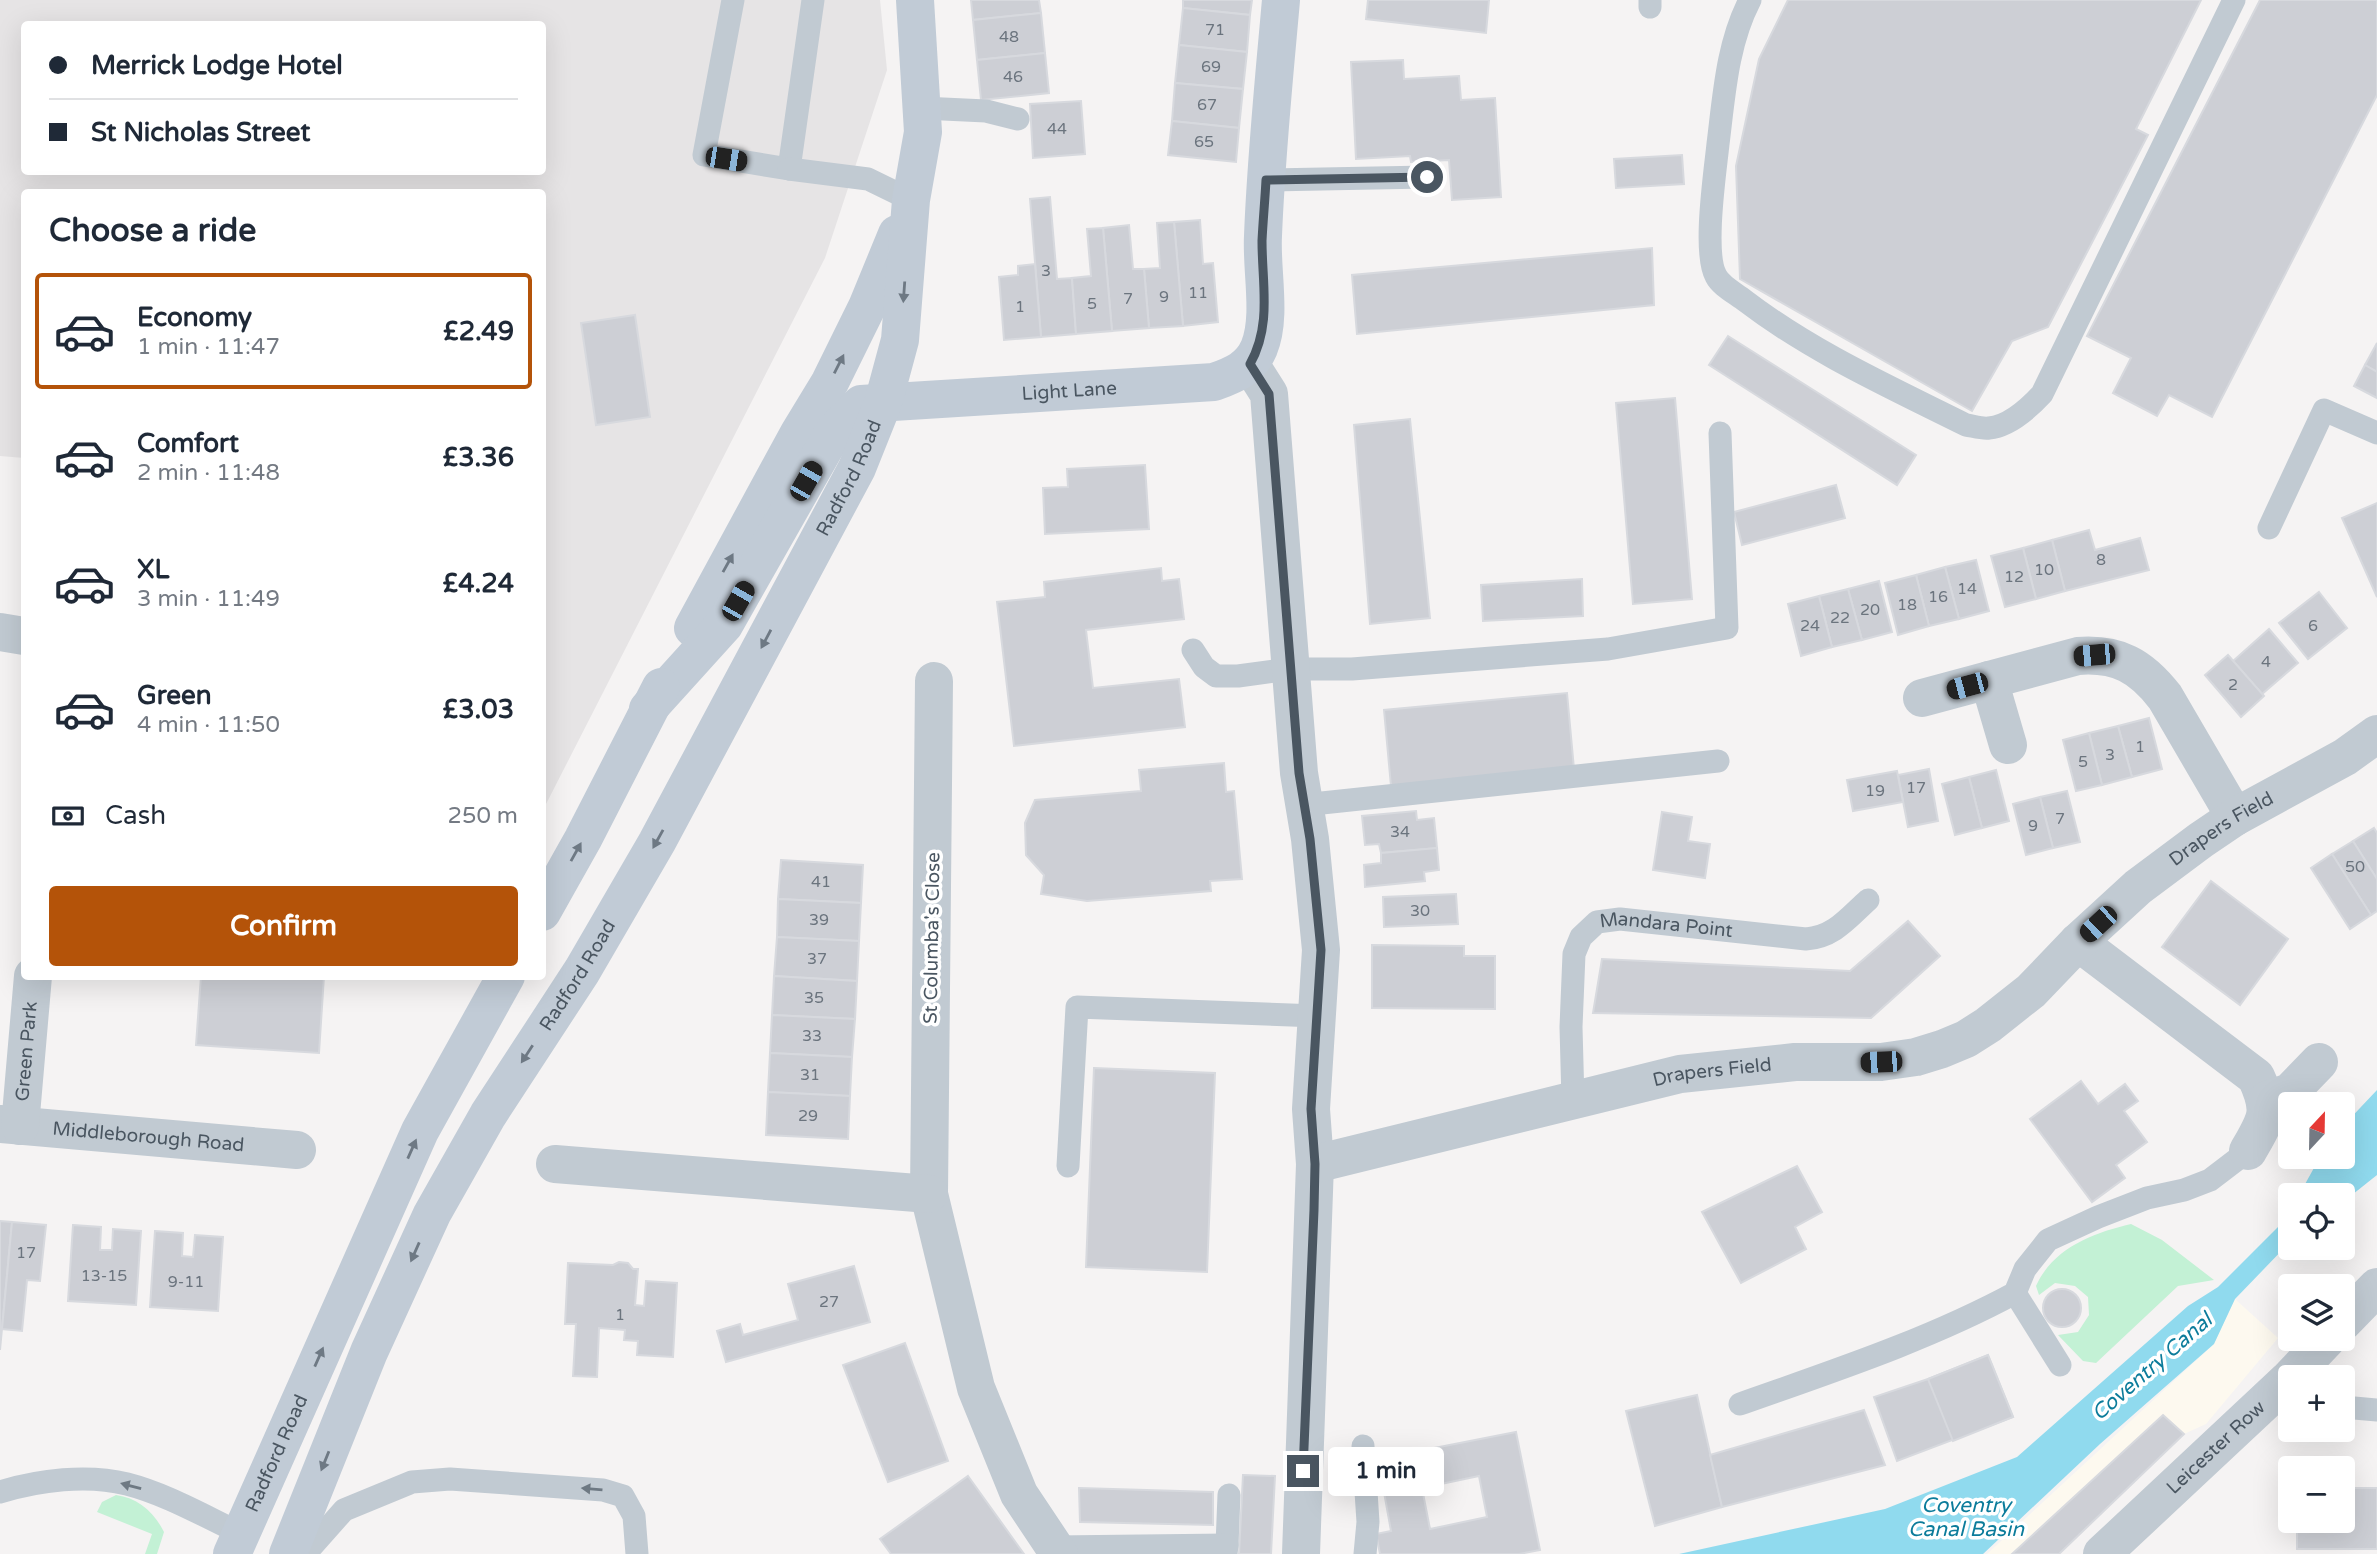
<!DOCTYPE html>
<meta charset="utf-8">
<style>
:root{--surface:#fff;--page:#f6f6f7;--text:#1f2937;--muted:#747a83;--line:#e0e1e3;--accent:#b45309}
body{margin:0;font-family:"Varela Round",sans-serif;background:var(--page);color:var(--text);height:100vh;display:flex;flex-direction:column;font-size:26px;white-space:nowrap}
*{box-sizing:border-box;margin:0}
p{font-size:23px;color:var(--muted)}
.icon{flex:none;width:38px;height:38px;fill:none;stroke:currentColor;stroke-width:2;stroke-linecap:round;stroke-linejoin:round}
.map{position:relative;flex:1;overflow:hidden}
.sheet{position:absolute;left:21px;top:189px;width:525px;height:791px;display:flex;flex-direction:column;background:var(--surface);border-radius:7px;box-shadow:0 7px 28px #0002}
.sheet>*{flex:none}
.top-card{position:absolute;left:21px;top:21px;width:525px;height:154px;border-radius:7px;box-shadow:0 7px 28px #0002;display:grid;align-content:center;height:154px;padding:0 28px;background:var(--surface)}
.needle{width:46px;rotate:22deg}
.buttons{position:absolute;left:2278px;top:1092px;display:grid;gap:14px}
.buttons a{display:grid;place-items:center;width:77px;height:77px;border-radius:7px;background:var(--surface);box-shadow:0 7px 28px #0002;font-size:35px}
.end{position:absolute;width:32px;height:32px;margin:-16px;border:9px solid #4a5661;background:#fff;box-shadow:0 0 0 4px #fff}
.from{border-radius:50%}
.bubble{position:absolute;height:49px;border-radius:7px;background:var(--surface);box-shadow:0 7px 28px #0002;font-size:23px;font-weight:800;line-height:49px;text-align:center}
.car{position:absolute;width:21px;height:42px;margin:-21px -10px;border-radius:9px;box-shadow:0 0 5px 2px #0007;background:linear-gradient(#222 24%,#8ab4d8 0 40%,#222 0 76%,#8ab4d8 0 86%,#222 0)}
.top-card b{display:flex;align-items:center;gap:24px;height:66px;font-size:26px}
.top-card b+b{border-top:2px solid var(--line)}
.top-card i{width:18px;height:18px;background:var(--text)}
ul{padding:0;list-style:none}
li{display:flex;align-items:center;gap:21px;height:116px;margin:0 14px 10px;padding:0 14px;border:4px solid transparent;border-radius:7px}
li div{flex:1}
li b{display:block;font-size:26px}
li em{font-style:normal;font-weight:800}
li.on{border-color:var(--accent)}
li>.icon{width:63px;height:63px;stroke-width:1.5}
h2{padding:0 28px;font-size:32px;line-height:84px}
.pay{display:flex;align-items:center;gap:18px;height:77px;padding:0 28px;font-size:26px}
.pay p{margin-inline-start:auto}
.button{display:flex;gap:14px;margin-top:auto;padding:14px 28px}
.button a{flex:1;height:80px;border-radius:7px;background:var(--accent);color:#fff;font-size:28px;font-weight:800;line-height:80px;text-align:center}
.map>svg:first-child{display:block}
.commercial{fill:#fdf9ef}
.education{fill:#e6e4e5;fill-rule:evenodd}
.green{fill:#c3f1d5}
.water{fill:#90daee}
.building{fill:#cdcfd5;stroke:#d7d9de;stroke-width:2;fill-rule:evenodd}
.lines{fill:none;stroke-linecap:round;stroke-linejoin:round}
.lane{stroke:#c1cad2;stroke-width:23}
.street{stroke:#c1cad2;stroke-width:38}
.secondary{stroke:#c1cbd6;stroke-width:38}
.oneway{fill:#6e7984}
.oneway2{fill:#6e7983}
.route{stroke:#4a5661;stroke-width:9}
.labels{text-anchor:middle;dominant-baseline:central;stroke-width:7;stroke-linejoin:round;paint-order:stroke}
.number-label{font-size:16px;fill:#6b747e}
.street-label{font-size:19px;fill:#4a5661;stroke:#fff}
.water-label{font-size:21px;font-style:italic;fill:#0c7c9b;stroke:#fff}
</style>
<div class="map">
<svg width="2377" height="1554" viewBox="0 0 2377 1554">
<rect width="100%" height="100%" fill="#f5f3f3"/>
<path class="commercial" d="M2235,1299l43,39 -72,86 -22,10 -125,120h-72l227,-210z"/>
<path class="education" d="M0,0h880l7,70 -62,188 -282,552 -1,-618h-518v266l-24,-2zM24,24h518v148h-518z"/>
<g class="green">
<path d="M2131,1224l31,16 52,40 -36,6 -82,77 -13,-2 -25,-26 20,-3 11,-17 -1,-18 -13,-11 -20,-3 -16,12 -3,-9c17,-38 57,-53 95,-62z"/>
<path d="M116,1495c22,3 38,17 48,37l-7,22h-12l7,-20 -55,-22 5,-10z"/>
</g>
<g class="water">
<path d="M2377,1090v85l-34,27v-7h-44l21,-38h23v-31z"/>
<path d="M2291,1214v27l-56,58 -21,45 -114,100 -117,110h-304l206,-45 132,-52 171,-151 30,-19z"/>
</g>
<g class="building">
<path d="M971,0h68l2,13 -68,7z"/>
<path d="M1183,0h69l-2,15 -67,-7z"/>
<path d="M1368,0h121l-3,33 -120,-14z"/>
<path d="M1788,0h413l-65,129 12,6 -100,192 -36,14 -40,70 -232,-132 -4,-113 23,-107z"/>
<path d="M2260,0h117v95l-165,322 -43,-22 -12,21 -44,-23 18,-35 -44,-22z"/>
<path d="M1183,8l67,7 -3,37 -68,-7z"/>
<path d="M1041,13l4,40 -68,7 -4,-40z"/>
<path d="M1179,45l68,7 -4,37 -68,-6z"/>
<path d="M1045,53l4,40 -68,7 -4,-40z"/>
<path d="M1403,60l1,19 55,-3 2,24 34,-2 6,99 -49,3 -3,-40 -38,2 -1,-6 -54,3 -5,-97z"/>
<path d="M1175,83l68,6 -4,39 -67,-7z"/>
<path d="M1081,101l4,53 -52,4 -3,-54z"/>
<path d="M1172,121l67,7 -3,34 -68,-7z"/>
<path d="M1682,155l2,29 -68,4 -2,-29z"/>
<path d="M1050,197l7,82 15,-1 4,56 -35,3 -11,-138z"/>
<path d="M1200,220l3,44 10,-1 5,59 -35,4 -9,-104z"/>
<path d="M1174,222l9,104 -34,2 -5,-59 16,-1 -3,-45z"/>
<path d="M1129,225l4,44h11l5,59 -37,3 -9,-103z"/>
<path d="M1103,228l9,103 -36,3 -4,-56 19,-2 -4,-47z"/>
<path d="M1652,248l2,57 -297,29 -5,-59z"/>
<path d="M1035,264l6,73 -37,3 -5,-63 19,-2v-9z"/>
<path d="M635,315l15,102 -54,8 -15,-102z"/>
<path d="M1728,336l188,119 -19,30 -188,-120z"/>
<path d="M2377,343v29l-12,-7z"/>
<path d="M2365,365l12,7v26l-23,-12z"/>
<path d="M1675,398l17,201 -59,5 -17,-201z"/>
<path d="M1410,419l20,199 -60,6 -16,-199z"/>
<path d="M1145,465l4,64 -104,5 -2,-46 25,-1 -1,-18z"/>
<path d="M1836,485l9,33 -103,27 -8,-33z"/>
<path d="M2377,503v94l-35,-79z"/>
<path d="M2089,530l6,20 45,-12 9,32 -84,21 -13,-51z"/>
<path d="M2052,540l13,51 -29,8 -13,-51z"/>
<path d="M2023,548l13,51 -31,8 -14,-51z"/>
<path d="M1976,560l13,51 -30,8 -14,-52z"/>
<path d="M1945,567l14,52 -30,7 -13,-51z"/>
<path d="M1161,568l1,13 17,-2 5,40 -98,11 7,58 86,-9 6,48 -171,19 -17,-144 48,-5 -1,-15z"/>
<path d="M1916,575l13,51 -31,9 -13,-52z"/>
<path d="M1582,579l1,37 -100,5 -2,-36z"/>
<path d="M1879,581l13,51 -30,8 -14,-51z"/>
<path d="M1848,589l14,51 -30,7 -13,-51z"/>
<path d="M2319,592l28,36 -39,31 -29,-36z"/>
<path d="M1819,596l13,51 -31,9 -13,-52z"/>
<path d="M2269,629l29,34 -36,31 -29,-33z"/>
<path d="M2228,655l36,41 -23,21 -36,-42z"/>
<path d="M1567,693l7,76 -183,17 -7,-76z"/>
<path d="M2149,718l13,51 -30,8 -14,-51z"/>
<path d="M2118,726l14,51 -30,8 -13,-52z"/>
<path d="M2089,733l13,52 -26,6 -13,-51z"/>
<path d="M1224,763l2,29 8,-1 8,88 -32,2 1,10 -124,10 -46,-7 3,-19 -18,-20 -1,-32 10,-23 106,-9 -2,-21z"/>
<path d="M1929,769l9,52 -30,6 -10,-52z"/>
<path d="M1996,770l13,51 -27,7 -13,-51z"/>
<path d="M1897,771l6,31 -50,9 -6,-31z"/>
<path d="M1969,777l13,51 -27,7 -13,-51z"/>
<path d="M2067,791l13,51 -27,6 -13,-51z"/>
<path d="M2040,797l13,51 -27,7 -13,-51z"/>
<path d="M1416,811l1,9 17,-2 3,30 -56,5 -2,-9 -14,1 -3,-29z"/>
<path d="M1662,812l30,5 -4,24 22,3 -5,34 -52,-8z"/>
<path d="M2374,828l3,5v46l-24,-38z"/>
<path d="M2353,841l24,38v32l-6,4 -39,-61z"/>
<path d="M1437,848l2,22 -15,2 1,9 -60,6 -1,-22 17,-2v-10z"/>
<path d="M2332,854l39,61 -21,14 -39,-61z"/>
<path d="M781,860l82,5 -2,38 -83,-4z"/>
<path d="M2211,881l77,58 -48,66 -78,-58z"/>
<path d="M1456,894l2,30 -74,3 -1,-30z"/>
<path d="M778,899l83,4 -2,38 -82,-4z"/>
<path d="M1908,921l32,35 -69,62 -278,-5 9,-54 248,12z"/>
<path d="M777,937l82,4 -2,40 -83,-5z"/>
<path d="M1372,945l92,1v10h31v53l-123,-1z"/>
<path d="M201,976h123l-5,77 -123,-8z"/>
<path d="M774,976l83,5 -2,38 -83,-4z"/>
<path d="M772,1015l83,4 -3,38 -82,-4z"/>
<path d="M770,1053l82,4 -2,39 -82,-4z"/>
<path d="M1094,1068l121,5 -8,199 -121,-5z"/>
<path d="M2081,1081l17,23 27,-20 13,17 -14,10 23,31 -31,23 9,13 -33,24 -62,-83z"/>
<path d="M768,1092l82,4 -2,43 -82,-4z"/>
<path d="M1797,1166l25,46 -27,15 11,22 -65,34 -39,-71z"/>
<path d="M0,1221l12,1 -12,128z"/>
<path d="M12,1222l34,3 -6,56 -13,-1 -5,51 -20,-2z"/>
<path d="M73,1225l28,2 -1,23h12l1,-21 28,2 -5,74 -68,-4z"/>
<path d="M155,1231l28,2 -1,23 11,1 2,-22 28,2 -5,74 -68,-4z"/>
<path d="M619,1262l9,1 5,6h5l-3,36 9,1 2,-25 31,2 -4,74 -36,-2 1,-14 -14,-1 1,-10 -26,-2 -2,49 -24,-1 3,-52h-11l3,-61 45,2z"/>
<path d="M854,1266l16,56 -144,40 -9,-31 23,-7 3,11 55,-15 -10,-36z"/>
<circle cx="2062" cy="1308" r="19"/>
<path d="M905,1343l43,118 -60,21 -45,-117z"/>
<path d="M1988,1355l25,62 -116,44 -23,-64 54,-18z"/>
<path d="M1988,1355l25,62 -60,24 -25,-62z"/>
<path d="M1697,1395l25,112 -67,19 -29,-115z"/>
<path d="M1864,1410l21,55 -163,42 -12,-52z"/>
<path d="M2163,1415l21,19 -125,120h-47z"/>
<path d="M1516,1432l24,118 -21,4h-139l-4,-20 15,-3 -13,-72zM1479,1476l8,41 -57,12 -8,-41z"/>
<path d="M1243,1475l32,1 -4,78h-32z"/>
<path d="M968,1476l56,78h-133l-11,-15z"/>
<path d="M1079,1488l134,4v33l-133,-3z"/>
<path d="M2343,1488h34v61h-80v-28h46z"/>
</g>
<g class="lines">
<g class="lane">
<path d="M733,0l-29,155 85,14 24,-169"/>
<path d="M1750,0c-23,44 -26,96 -32,144 -3,29 -15,109 -2,132 5,10 19,17 28,24 68,52 146,87 222,125 7,1 16,4 23,3 21,-2 40,-20 53,-34l192,-394"/>
<path d="M1650,7v-7"/>
<path d="M922,108l64,3 32,8"/>
<path d="M789,169l79,10 43,21"/>
<path d="M1266,180l161,-3"/>
<path d="M2269,528l55,-118 53,23"/>
<path d="M1193,650l11,17 12,9h22l52,-7h62l256,-20 119,-21 -7,-195"/>
<path d="M1303,805l415,-44"/>
<path id="s1" d="M1573,1101l-2,-74 3,-73 7,-17 16,-15 23,-3 186,20c28,-2 42,-21 62,-39"/>
<path d="M1068,1166l9,-159 241,9"/>
<path d="M2015,1293l45,72"/>
<path d="M1740,1404c93,-33 188,-64 275,-111l10,-24 23,-29 50,-23 49,-19 37,-8 26,-10 38,-29"/>
<path d="M2343,1407l34,3"/>
<path d="M1363,1446l5,76 -3,32"/>
<path d="M0,1492c39,-12 87,-18 127,-8 39,10 77,32 113,49"/>
<path d="M1227,1545l2,-50"/>
<path d="M1055,1547l172,-2 -1,9"/>
<path d="M305,1554l39,-44 68,-28 38,-3 153,11 20,6 11,20 3,38"/>
</g>
<g class="street">
<path d="M1250,364l19,30 30,379 11,66 11,111 -10,159 4,55 -14,390"/>
<path d="M0,632l24,4"/>
<path d="M1989,680l19,65"/>
<path d="M934,681l-5,513 47,194 43,106 40,60"/>
<path d="M1922,698l156,-42c40,-3 63,10 87,41l70,120"/>
<path d="M2078,942l178,135c16,35 11,41 -8,74"/>
<path d="M2267,1100l23,-8 29,-30"/>
<path id="s2" d="M0,1124l297,26"/>
<path id="s3" d="M20,1126l13,-150"/>
<path d="M555,1164l374,30"/>
<path id="s4" d="M1315,1164l365,-90 115,-12h86l35,-5 26,-8 24,-10 22,-14 43,-34 47,-49 60,-55 63,-47 34,-23 110,-60 32,-23"/>
<path d="M2343,1322l34,-35"/>
<path id="s5" d="M2102,1554l186,-174 39,-41"/>
</g>
<g class="secondary">
<path d="M693,628l106,-195 31,-51 37,-75 30,-73"/>
<path id="s6" d="M648,709l76,-84 109,-192 28,-29 353,-22c19,-7 36,-13 45,-34 13,-31 2,-78 4,-112 3,-79 11,-157 18,-236"/>
<path d="M542,912l41,-73 78,-152"/>
<path id="s7" d="M232,1554l188,-423 86,-155"/>
<path id="s8" d="M288,1554l81,-202 63,-138 56,-99 94,-144 75,-129 200,-374 26,-65 17,-63 11,-140 12,-68 -8,-132"/>
</g>
</g>
<defs><path id="oneway-solid" d="M-6-.8H1V-3.2L6.5 0L1 3.2V.8H-6Z" transform="scale(1.75)"/></defs>
<g class="oneway">
<use href="#oneway-solid" transform="translate(904 292) rotate(94)"/>
<use href="#oneway-solid" transform="translate(839 364) rotate(-63)"/>
<use href="#oneway-solid" transform="translate(728 563) rotate(-61)"/>
<use href="#oneway-solid" transform="translate(766 639) rotate(118)"/>
<use href="#oneway-solid" transform="translate(658 839) rotate(119)"/>
<use href="#oneway-solid" transform="translate(576 852) rotate(-61)"/>
<use href="#oneway-solid" transform="translate(527 1054) rotate(123)"/>
<use href="#oneway-solid" transform="translate(412 1149) rotate(-66)"/>
<use href="#oneway-solid" transform="translate(415 1252) rotate(114)"/>
<use href="#oneway-solid" transform="translate(319 1357) rotate(-66)"/>
<use href="#oneway-solid" transform="translate(325 1461) rotate(112)"/>
</g>
<g class="oneway2">
<use href="#oneway-solid" transform="translate(131 1486) rotate(-165)"/>
<use href="#oneway-solid" transform="translate(592 1489) rotate(-175)"/>
</g>
<g class="lines">
<path class="route" d="M1303,1471l11,-261 1,-46 -4,-55 10,-159 -11,-111 -11,-66 -30,-379 -19,-30c22,-39 12,-80 12,-123 1,-21 3,-41 4,-61l161,-3"/>
</g>
<g class="labels">
<g class="number-label">
<text x="1215" y="30">71</text>
<text x="1009" y="37">48</text>
<text x="1211" y="67">69</text>
<text x="1013" y="77">46</text>
<text x="1207" y="105">67</text>
<text x="1057" y="129">44</text>
<text x="1204" y="142">65</text>
<text x="1046" y="271">3</text>
<text x="1198" y="293">11</text>
<text x="1164" y="297">9</text>
<text x="1128" y="299">7</text>
<text x="1092" y="304">5</text>
<text x="1020" y="307">1</text>
<text x="2101" y="560">8</text>
<text x="2044" y="570">10</text>
<text x="2014" y="577">12</text>
<text x="1967" y="589">14</text>
<text x="1938" y="597">16</text>
<text x="1907" y="605">18</text>
<text x="1870" y="610">20</text>
<text x="1840" y="618">22</text>
<text x="1810" y="626">24</text>
<text x="2313" y="626">6</text>
<text x="2266" y="662">4</text>
<text x="2233" y="685">2</text>
<text x="2140" y="747">1</text>
<text x="2110" y="755">3</text>
<text x="2083" y="762">5</text>
<text x="1916" y="788">17</text>
<text x="1875" y="791">19</text>
<text x="2060" y="819">7</text>
<text x="2033" y="826">9</text>
<text x="1400" y="832">34</text>
<text x="2355" y="867">50</text>
<text x="821" y="882">41</text>
<text x="1420" y="911">30</text>
<text x="819" y="920">39</text>
<text x="817" y="959">37</text>
<text x="814" y="998">35</text>
<text x="812" y="1036">33</text>
<text x="810" y="1075">31</text>
<text x="808" y="1116">29</text>
<text x="26" y="1253">17</text>
<text x="104" y="1276">13-15</text>
<text x="186" y="1282">9-11</text>
<text x="829" y="1302">27</text>
<text x="620" y="1315">1</text>
</g>
<g class="street-label">
<text stroke="none"><textPath href="#s6" startOffset="583">Light Lane</textPath></text>
<text stroke="none"><textPath href="#s8" startOffset="1216">Radford Road</textPath></text>
<text stroke="none"><textPath href="#s4" startOffset="998">Drapers Field</textPath></text>
<text stroke="none"><textPath href="#s1" startOffset="257">Mandara Point</textPath></text>
<text transform="translate(932 938) rotate(-89)">St Columba's Close</text>
<text stroke="none"><textPath href="#s8" startOffset="649">Radford Road</textPath></text>
<text stroke="none"><textPath href="#s3" startOffset="75">Green Park</textPath></text>
<text stroke="none"><textPath href="#s4" startOffset="408">Drapers Field</textPath></text>
<text stroke="none"><textPath href="#s2" startOffset="149">Middleborough Road</textPath></text>
<text stroke="none"><textPath href="#s5" startOffset="156">Leicester Row</textPath></text>
<text stroke="none"><textPath href="#s7" startOffset="110">Radford Road</textPath></text>
</g>
<g class="water-label">
<text transform="translate(2152 1367) rotate(-41)">Coventry Canal</text>
<text x="1966" y="1505">Coventry<tspan x="1966" dy="24">Canal Basin</tspan></text>
</g>
</g>
</svg>
<div class="buttons">
<a><svg class="needle" viewBox="-14 -14 28 28"><path d="M0-13l5 13h-10z" fill="#e53935"/><path d="M0 13l5-13h-10z" fill="#747a83"/></svg></a>
<a><svg class="icon" aria-label="locate" viewBox="0 0 24 24"><circle cx="12" cy="12" r="6"/><path d="M12 2v4M12 18v4M2 12h4M18 12h4"/></svg></a>
<a><svg class="icon" aria-label="layers" viewBox="0 0 24 24"><path d="M12 4l9 5-9 5-9-5zM3 14l9 5 9-5"/></svg></a>
<a>+</a>
<a>−</a>
</div>
<i class="end from" style="left:1427px;top:177px"></i>
<i class="end" style="left:1303px;top:1471px"></i>
<div class="bubble" style="left:1328px;top:1447px;width:116px">1 min</div>
<i class="car" style="left:726px;top:159px;rotate:99deg"></i>
<i class="car" style="left:806px;top:481px;rotate:30deg"></i>
<i class="car" style="left:738px;top:601px;rotate:30deg"></i>
<i class="car" style="left:2094px;top:655px;rotate:265deg"></i>
<i class="car" style="left:1967px;top:686px;rotate:255deg"></i>
<i class="car" style="left:2098px;top:924px;rotate:227deg"></i>
<i class="car" style="left:1881px;top:1062px;rotate:268deg"></i>
<div class="top-card">
<b><i class="from"></i>Merrick Lodge Hotel</b>
<b><i></i>St Nicholas Street</b>
</div>
<section class="sheet">
<h2>Choose a ride</h2>
<ul>
<li class="on"><svg class="icon" aria-label="car" viewBox="0 0 24 24"><path d="M5 17H2v-5l4-1 3-4h7l3 4 3 1v5h-3M9 17h6M6 11h13"/><circle cx="7" cy="17" r="2"/><circle cx="17" cy="17" r="2"/></svg><div><b>Economy</b><p>1 min · 11:47</p></div><em>£2.49</em></li>
<li><svg class="icon" aria-label="car" viewBox="0 0 24 24"><path d="M5 17H2v-5l4-1 3-4h7l3 4 3 1v5h-3M9 17h6M6 11h13"/><circle cx="7" cy="17" r="2"/><circle cx="17" cy="17" r="2"/></svg><div><b>Comfort</b><p>2 min · 11:48</p></div><em>£3.36</em></li>
<li><svg class="icon" aria-label="car" viewBox="0 0 24 24"><path d="M5 17H2v-5l4-1 3-4h7l3 4 3 1v5h-3M9 17h6M6 11h13"/><circle cx="7" cy="17" r="2"/><circle cx="17" cy="17" r="2"/></svg><div><b>XL</b><p>3 min · 11:49</p></div><em>£4.24</em></li>
<li><svg class="icon" aria-label="car" viewBox="0 0 24 24"><path d="M5 17H2v-5l4-1 3-4h7l3 4 3 1v5h-3M9 17h6M6 11h13"/><circle cx="7" cy="17" r="2"/><circle cx="17" cy="17" r="2"/></svg><div><b>Green</b><p>4 min · 11:50</p></div><em>£3.03</em></li>
</ul>
<div class="pay"><svg class="icon" aria-label="cash" viewBox="0 0 24 24"><path d="M3 7h18v10H3z"/><circle cx="12" cy="12" r="2"/></svg>Cash<p>250 m</p></div>
<div class="button"><a>Confirm</a></div>
</section>
</div>
